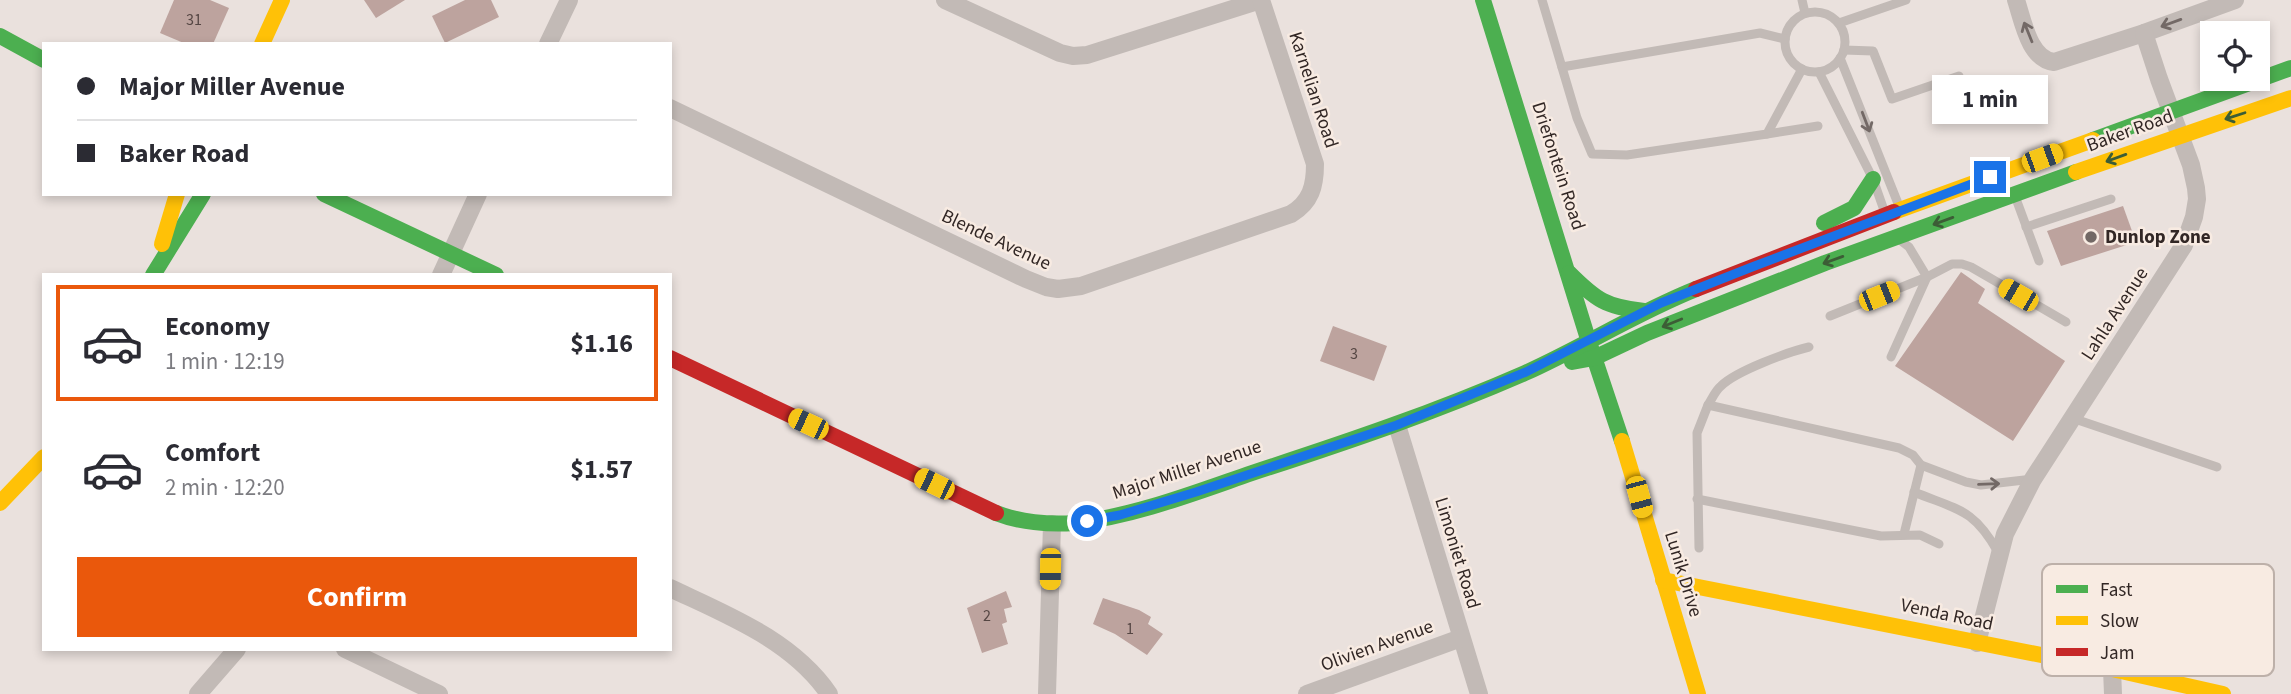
<!DOCTYPE html>
<meta charset="utf-8">
<style>
:root{--surface:#fff;--page:#f2f2f3;--text:#2b2b33;--muted:#7c7c81;--line:#e1e1e2;--accent:#ea580c}
body{margin:0;font-family:"Source Sans 3",sans-serif;background:var(--page);color:var(--text);height:100vh;display:flex;flex-direction:column;font-size:26px;white-space:nowrap}
*{box-sizing:border-box;margin:0}
p{font-size:23px;color:var(--muted)}
.icon{flex:none;width:38px;height:38px;fill:none;stroke:currentColor;stroke-width:2;stroke-linecap:round;stroke-linejoin:round}
.map{position:relative;flex:1;overflow:hidden}
.side{position:absolute;left:42px;top:273px;width:630px;height:378px;display:flex;flex-direction:column;background:var(--surface);border-radius:0px;box-shadow:0 4px 10px #0003}
.side>*{flex:none}
.guide{position:absolute;left:42px;top:42px;width:630px;height:154px;border-radius:0px;box-shadow:0 4px 10px #0003;display:grid;align-content:center;height:154px;padding:0 35px;background:var(--surface)}
.controls{position:absolute;left:2200px;top:21px;display:grid;gap:14px}
.controls a{display:grid;place-items:center;width:70px;height:70px;border-radius:0px;background:var(--surface);box-shadow:0 4px 10px #0003;font-size:35px}
.end{position:absolute;width:32px;height:32px;margin:-16px;border:9px solid #1a73e8;background:#fff;box-shadow:0 0 0 4px #fff}
.from{border-radius:50%}
.bubble{position:absolute;height:49px;border-radius:0px;background:var(--surface);box-shadow:0 4px 10px #0003;font-size:23px;font-weight:700;line-height:49px;text-align:center}
.car{position:absolute;width:21px;height:42px;margin:-21px -10px;border-radius:9px;box-shadow:0 0 5px 2px #0007;background:linear-gradient(#f5c518 24%,#345 0 40%,#f5c518 0 76%,#345 0 86%,#f5c518 0)}
.guide b{display:flex;align-items:center;gap:24px;height:66px;font-size:26px}
.guide b+b{border-top:2px solid var(--line)}
.guide i{width:18px;height:18px;background:var(--text)}
ul{padding:12px 0 0;list-style:none}
li{display:flex;align-items:center;gap:21px;height:116px;margin:0 14px 10px;padding:0 21px;border:4px solid transparent;border-radius:0px}
li div{flex:1}
li b{display:block;font-size:26px}
li em{font-style:normal;font-weight:700}
li.on{border-color:var(--accent)}
li>.icon{width:63px;height:63px;stroke-width:1.5}
.cta{display:flex;gap:14px;margin-top:auto;padding:14px 35px}
.cta a{flex:1;height:80px;border-radius:0px;background:var(--accent);color:#fff;font-size:28px;font-weight:700;line-height:80px;text-align:center}
.map>svg:first-child{display:block}
.building{fill:#bda39e}
.lines{fill:none;stroke-linecap:round;stroke-linejoin:round}
.lane{stroke:#c2bab6;stroke-width:9}
.street{stroke:#c2bab6;stroke-width:18}
.fast{stroke:#4caf50;stroke-width:16}
.slow{stroke:#ffc107;stroke-width:16}
.jam{stroke:#c62828;stroke-width:16}
.oneway{stroke:#736966}
.oneway2{stroke:#3c5d36}
.route{stroke:#1a73e8;stroke-width:9}
.poi-dot{fill:#726865;stroke:#f8ebe2;stroke-width:2.5}
.labels{text-anchor:middle;dominant-baseline:central;stroke-width:5;stroke-linejoin:round;paint-order:stroke}
.number-label{font-size:16px;fill:#554643}
.street-label{font-size:19px;fill:#322725;stroke:#f8ebe2}
.poi-label{font-size:19px;font-weight:bold;fill:#322725;stroke:#f8ebe2;text-anchor:start}
.key{fill:#f8ebe2;stroke:#bdb0a9;stroke-width:2}
.key-label{font-size:19px;fill:#322725}
</style>
<div class="map">
<svg width="2291" height="694" viewBox="0 0 2291 694">
<rect width="100%" height="100%" fill="#eae1dd"/>
<g class="building">
<path d="M174,0h36l19,8 -16,36h-27l-26,-11z"/>
<path d="M364,0h41l-29,18z"/>
<path d="M465,0h26l8,17 -54,26 -13,-27z"/>
<path d="M2123,206l13,36 -75,24 -14,-35z"/>
<path d="M1961,272l24,17 -7,14 87,58 -52,80 -118,-75z"/>
<path d="M1333,326l54,20 -13,35 -54,-20z"/>
<path d="M1006,591l6,16 -8,2 3,13 -5,2 6,20 -26,9 -15,-45z"/>
<path d="M1103,598l36,12 12,7 -3,7 15,10 -16,21 -32,-21 -22,-10z"/>
</g>
<g class="lines">
<g class="lane">
<path d="M1542,0l35,118 15,36 35,1 140,-21 35,-65"/>
<path d="M1802,0l3,13"/>
<circle cx="1815" cy="42" r="30"/>
<path d="M1839,23l67,-23"/>
<path d="M1844,50l29,1 19,48 67,-23"/>
<path d="M1840,58l59,148"/>
<path d="M1562,67l198,-34 25,6"/>
<path d="M1819,72l54,107 12,34"/>
<path d="M1767,134l51,-8"/>
<path d="M2015,196l24,65"/>
<path d="M2026,227l85,-28"/>
<path d="M1830,316l97,-39 25,-13h10l9,3 95,55"/>
<path d="M1809,347c-21,5 -73,24 -88,39 -6,5 -9,13 -13,19l191,43 14,7 8,10 45,17 15,3 52,-6"/>
<path d="M1891,357l36,-80 -18,-30 -9,-7"/>
<path d="M2072,418l145,49"/>
<path d="M1914,492c44,18 59,16 84,60"/>
<path d="M1697,499l184,37 39,-1 19,9"/>
<path d="M1904,534l17,-69"/>
<path d="M1699,548l-2,-115 11,-28"/>
</g>
<g class="street">
<path d="M945,0l115,53 13,3 14,-1 174,-55"/>
<path d="M2016,0c7,21 13,59 38,62l90,-29 91,-33"/>
<path d="M548,44l21,-44"/>
<path d="M670,108l356,171 20,8 12,2 23,-3 210,-72c20,-12 24,-28 24,-50l-54,-164"/>
<path d="M441,275l37,-81"/>
<path d="M1397,425l82,269"/>
<path d="M670,588c57,27 122,52 159,106"/>
<path d="M1977,643l28,-109 28,-55 151,-234 10,-28 3,-18 -1,-11 -5,-23 -32,-86 -15,-46"/>
<path d="M345,649l94,45"/>
<path d="M2112,669l1,25"/>
<path d="M198,694l39,-45"/>
<path d="M1047,694l5,-170"/>
<path d="M1307,694l154,-56"/>
</g>
<g class="fast">
<path d="M1483,0l105,339 34,102"/>
<path d="M0,36l44,24"/>
<path d="M2093,140l198,-72"/>
<path d="M324,194l172,81"/>
<path d="M1824,223l30,-15 19,-29"/>
<path d="M1569,273c27,27 37,34 75,38"/>
<path d="M153,275l50,-81"/>
<path d="M1572,362l22,-4 53,-25 178,-70 251,-91"/>
<path d="M996,513c23,9 53,12 78,10 61,-7 120,-30 178,-50 92,-30 184,-61 273,-100 58,-26 111,-60 171,-84"/>
</g>
<g class="slow">
<path d="M262,44l20,-44"/>
<path d="M2076,172l215,-74"/>
<path d="M1894,212l199,-72"/>
<path d="M162,244l15,-50"/>
<path d="M1622,441l76,253"/>
<path d="M0,503l44,-46"/>
<path d="M1663,580l449,89 111,25"/>
</g>
<g class="jam">
<path d="M1696,289l198,-77"/>
<path d="M670,358l326,155"/>
</g>
</g>
<defs><path id="oneway-shaft" d="M-6 0H5M1.5-3L5.5 0L1.5 3" fill="none" stroke-width="1.6" stroke-linecap="round" stroke-linejoin="round" transform="scale(1.75)"/></defs>
<g class="oneway">
<use href="#oneway-shaft" transform="translate(2171 23) rotate(160)"/>
<use href="#oneway-shaft" transform="translate(2028 32) rotate(-112)"/>
<use href="#oneway-shaft" transform="translate(1866 122) rotate(69)"/>
<use href="#oneway-shaft" transform="translate(1989 484) rotate(-2)"/>
</g>
<g class="oneway2">
<use href="#oneway-shaft" transform="translate(2235 116) rotate(162)"/>
<use href="#oneway-shaft" transform="translate(2116 158) rotate(160)"/>
<use href="#oneway-shaft" transform="translate(1943 221) rotate(160)"/>
<use href="#oneway-shaft" transform="translate(1833 260) rotate(160)"/>
<use href="#oneway-shaft" transform="translate(1672 323) rotate(158)"/>
</g>
<g class="lines">
<path class="route" d="M1087,521l33,-6 76,-23 201,-67 129,-53 135,-69 91,-36 238,-90"/>
</g>
<circle class="poi-dot" cx="2091" cy="237" r="7"/>
<g class="labels">
<g class="number-label">
<text x="194" y="20">31</text>
<text x="1354" y="354">3</text>
<text x="987" y="616">2</text>
<text x="1130" y="629">1</text>
</g>
<g class="street-label">
<text transform="translate(1313 90) rotate(72)">Karnelian Road</text>
<text transform="translate(2130 131) rotate(-20)">Baker Road</text>
<text transform="translate(1558 166) rotate(72)">Driefontein Road</text>
<text transform="translate(996 240) rotate(25)">Blende Avenue</text>
<text transform="translate(2115 314) rotate(-57)">Lahla Avenue</text>
<text transform="translate(1187 470) rotate(-18)">Major Miller Avenue</text>
<text transform="translate(1457 553) rotate(73)">Limoniet Road</text>
<text transform="translate(1683 574) rotate(73)">Lunik Drive</text>
<text transform="translate(1947 615) rotate(12)">Venda Road</text>
<text transform="translate(1377 646) rotate(-20)">Olivien Avenue</text>
</g>
<g class="poi-label">
<text x="2105" y="237">Dunlop Zone</text>
</g>
</g>
<rect x="2042" y="564" width="232" height="112" rx="10" class="key"/>
<rect x="2056" y="585" width="32" height="8" fill="#4caf50"/>
<rect x="2056" y="616" width="32" height="9" fill="#ffc107"/>
<rect x="2056" y="648" width="32" height="8" fill="#c62828"/>
<g class="key-label">
<text x="2100" y="596">Fast</text>
<text x="2100" y="627">Slow</text>
<text x="2100" y="659">Jam</text>
</g>
</svg>
<div class="controls">
<a><svg class="icon" aria-label="locate" viewBox="0 0 24 24"><circle cx="12" cy="12" r="6"/><path d="M12 2v4M12 18v4M2 12h4M18 12h4"/></svg></a>
</div>
<i class="end from" style="left:1087px;top:521px"></i>
<i class="end" style="left:1990px;top:177px"></i>
<div class="bubble" style="left:1932px;top:75px;width:116px">1 min</div>
<i class="car" style="left:2042px;top:158px;rotate:70deg"></i>
<i class="car" style="left:2018px;top:295px;rotate:300deg"></i>
<i class="car" style="left:1879px;top:296px;rotate:68deg"></i>
<i class="car" style="left:808px;top:424px;rotate:295deg"></i>
<i class="car" style="left:934px;top:484px;rotate:296deg"></i>
<i class="car" style="left:1639px;top:497px;rotate:165deg"></i>
<i class="car" style="left:1050px;top:569px;rotate:181deg"></i>
<div class="guide">
<b><i class="from"></i>Major Miller Avenue</b>
<b><i></i>Baker Road</b>
</div>
<section class="side">
<ul>
<li class="on"><svg class="icon" aria-label="car" viewBox="0 0 24 24"><path d="M5 17H2v-5l4-1 3-4h7l3 4 3 1v5h-3M9 17h6M6 11h13"/><circle cx="7" cy="17" r="2"/><circle cx="17" cy="17" r="2"/></svg><div><b>Economy</b><p>1 min · 12:19</p></div><em>$1.16</em></li>
<li><svg class="icon" aria-label="car" viewBox="0 0 24 24"><path d="M5 17H2v-5l4-1 3-4h7l3 4 3 1v5h-3M9 17h6M6 11h13"/><circle cx="7" cy="17" r="2"/><circle cx="17" cy="17" r="2"/></svg><div><b>Comfort</b><p>2 min · 12:20</p></div><em>$1.57</em></li>
</ul>
<div class="cta"><a>Confirm</a></div>
</section>
</div>
